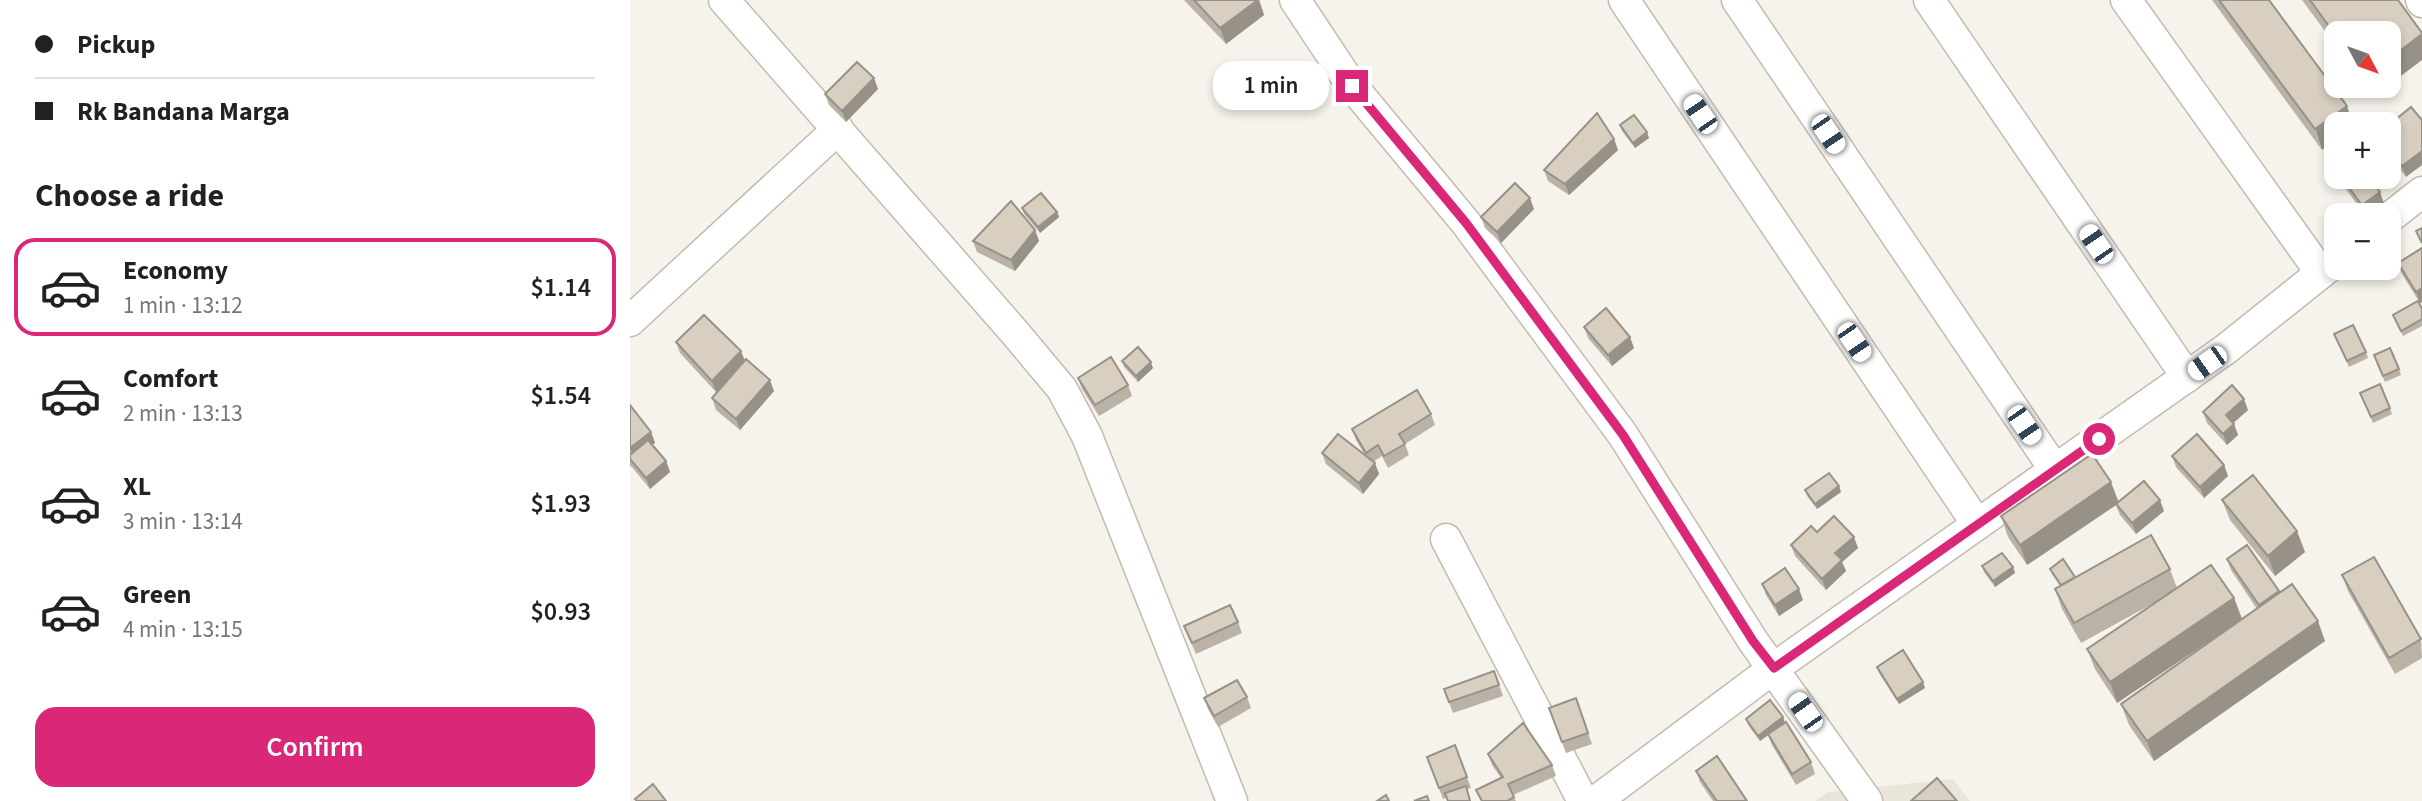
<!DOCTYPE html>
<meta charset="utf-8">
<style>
:root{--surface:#fff;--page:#f2f2f2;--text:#202124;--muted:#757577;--line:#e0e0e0;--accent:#db2777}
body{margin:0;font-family:"Source Sans 3",sans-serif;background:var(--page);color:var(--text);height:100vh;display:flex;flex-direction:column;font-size:26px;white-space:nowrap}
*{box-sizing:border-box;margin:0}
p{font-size:23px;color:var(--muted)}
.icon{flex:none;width:38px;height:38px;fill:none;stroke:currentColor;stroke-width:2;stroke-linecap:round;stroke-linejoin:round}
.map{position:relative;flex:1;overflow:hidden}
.side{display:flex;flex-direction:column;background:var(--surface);width:630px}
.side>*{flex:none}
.hud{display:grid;align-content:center;height:154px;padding:0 35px;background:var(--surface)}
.needle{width:46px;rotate:131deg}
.controls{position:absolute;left:1694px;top:21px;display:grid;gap:14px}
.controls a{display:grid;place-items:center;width:77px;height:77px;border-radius:14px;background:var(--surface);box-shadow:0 4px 10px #0003;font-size:35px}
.end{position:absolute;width:32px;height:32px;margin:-16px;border:9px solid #db2777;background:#fff;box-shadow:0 0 0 4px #fff}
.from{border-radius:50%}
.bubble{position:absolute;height:49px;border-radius:21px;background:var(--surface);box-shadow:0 4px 10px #0003;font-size:23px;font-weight:600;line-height:49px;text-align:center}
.car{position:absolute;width:21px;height:42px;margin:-21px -10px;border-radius:9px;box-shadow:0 0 5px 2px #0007;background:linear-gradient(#fff 24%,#345 0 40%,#fff 0 76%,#345 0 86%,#fff 0)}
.hud b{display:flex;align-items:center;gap:24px;height:66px;font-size:26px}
.hud b+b{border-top:2px solid var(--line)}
.hud i{width:18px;height:18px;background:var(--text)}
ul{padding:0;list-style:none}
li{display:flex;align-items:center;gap:21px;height:98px;margin:0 14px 10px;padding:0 21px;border:4px solid transparent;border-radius:21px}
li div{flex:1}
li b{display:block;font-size:26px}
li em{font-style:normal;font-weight:600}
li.selected{border-color:var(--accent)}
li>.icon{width:63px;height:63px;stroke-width:1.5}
h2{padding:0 35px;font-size:32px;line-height:84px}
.cta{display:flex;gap:14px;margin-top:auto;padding:14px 35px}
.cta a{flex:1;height:80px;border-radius:21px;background:var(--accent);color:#fff;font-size:28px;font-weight:600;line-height:80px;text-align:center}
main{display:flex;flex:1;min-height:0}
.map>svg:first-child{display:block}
.residential{fill:#eae5da}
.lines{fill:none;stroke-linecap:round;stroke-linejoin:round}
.minor-casing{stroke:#c2bbae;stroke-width:33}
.minor{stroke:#fff;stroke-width:30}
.wall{fill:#bab2a6}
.shaded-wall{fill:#979187}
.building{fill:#d8cfc1;stroke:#979187;stroke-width:2}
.route{stroke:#db2777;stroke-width:9}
</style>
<main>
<section class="side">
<div class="hud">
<b><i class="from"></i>Pickup</b>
<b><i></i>Rk Bandana Marga</b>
</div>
<h2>Choose a ride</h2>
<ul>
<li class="selected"><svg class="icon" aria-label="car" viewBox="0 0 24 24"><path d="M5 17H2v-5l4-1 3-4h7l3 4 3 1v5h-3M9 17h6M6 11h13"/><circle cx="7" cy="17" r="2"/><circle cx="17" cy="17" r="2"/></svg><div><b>Economy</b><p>1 min · 13:12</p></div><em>$1.14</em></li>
<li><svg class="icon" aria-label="car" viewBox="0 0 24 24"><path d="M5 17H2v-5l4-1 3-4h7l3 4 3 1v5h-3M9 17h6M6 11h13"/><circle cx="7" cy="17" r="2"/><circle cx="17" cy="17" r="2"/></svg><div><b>Comfort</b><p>2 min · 13:13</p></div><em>$1.54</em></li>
<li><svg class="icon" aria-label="car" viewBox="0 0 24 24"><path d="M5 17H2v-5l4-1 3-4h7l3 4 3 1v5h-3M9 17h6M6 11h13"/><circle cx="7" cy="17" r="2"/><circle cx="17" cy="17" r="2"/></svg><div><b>XL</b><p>3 min · 13:14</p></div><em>$1.93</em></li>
<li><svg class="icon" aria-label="car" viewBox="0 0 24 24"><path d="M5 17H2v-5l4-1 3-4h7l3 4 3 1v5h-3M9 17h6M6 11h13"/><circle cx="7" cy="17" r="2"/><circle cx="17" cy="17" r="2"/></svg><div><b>Green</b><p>4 min · 13:15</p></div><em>$0.93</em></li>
</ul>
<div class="cta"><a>Confirm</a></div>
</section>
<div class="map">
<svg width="1792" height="801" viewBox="0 0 1792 801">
<rect width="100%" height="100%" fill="#f6f3ec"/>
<path class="residential" d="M1323,779l17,22h-155l13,-9z"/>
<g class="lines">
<defs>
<g id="minor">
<path d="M94,0l292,334 46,55 25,47 145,365"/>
<path d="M665,0l57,86 114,137 157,212 130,206 114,160"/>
<path d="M994,0l353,524"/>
<path d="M1107,0l318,470"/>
<path d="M1299,0l258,377"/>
<path d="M1496,0l195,273"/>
<path d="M1791,0l1,2"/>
<path d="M1759,218l33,-26"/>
<path d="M0,321l208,-192"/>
<path d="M816,539l137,262"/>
<path d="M966,801l178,-133 452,-319 110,-88"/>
</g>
</defs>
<use href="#minor" class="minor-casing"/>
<use href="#minor" class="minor"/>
</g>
<g class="wall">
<path d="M554,0h75l5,15 -38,29z"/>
<path d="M1582,0h57l53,150z"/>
<path d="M1672,0h96l-62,33v13z"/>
<path d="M1736,86h22l-14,10z"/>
<path d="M248,89l-32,33 -17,-17 -4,-11z"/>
<path d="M990,125l29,13 -14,10 -13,-17z"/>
<path d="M1759,125l17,52 -17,-22z"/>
<path d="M984,139l4,11 -49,45 -21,-14 -4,-11z"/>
<path d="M1707,177h31l16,26 -16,12h-3z"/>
<path d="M392,208l35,4 2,5 -19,16 -16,-19z"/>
<path d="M904,209l-33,34 -16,-15 -4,-11z"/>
<path d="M405,230l4,11 -24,30 -38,-19 -4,-11z"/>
<path d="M1792,248v54l-2,1 -18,-29 -4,-11z"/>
<path d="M1792,309v17l-19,10 -10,-21z"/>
<path d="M954,327l50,21 -22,18 -24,-28z"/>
<path d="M1706,339l30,13 2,6 -19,9z"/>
<path d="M46,342l65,9 4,10 29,30 -34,39 -24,-20 -4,-12 16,-18 -12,12 -36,-39z"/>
<path d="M1744,355l25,14 2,6 -16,7z"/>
<path d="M492,361l31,7 -15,14 -14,-15z"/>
<path d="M448,378l50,7 4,11 -33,20 -17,-27z"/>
<path d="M1730,393l30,15 2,6 -19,9z"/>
<path d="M0,405l21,27 4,11 -3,2 14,16 4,11 -20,17 -19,-23 -1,1z"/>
<path d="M1618,410l-15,13 5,12 -11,10 -20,-22 -4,-11z"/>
<path d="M801,414l4,11 -30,19 4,11 -21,13 -6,-12 -9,6 6,12 -16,20 -37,-30 -4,-11 43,2 -9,-15 -4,-11z"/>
<path d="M1542,456l52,9 4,11 -24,22 -28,-31z"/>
<path d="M1175,490l36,2 -24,17 -10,-13z"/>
<path d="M1592,500l83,52 -30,24 -45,-56z"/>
<path d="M1488,502l46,9 -28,23 -16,-19 -4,-10 -89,60 -19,-28 -7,-21z"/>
<path d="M1187,532l41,16 -16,14 4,9 -20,19 -31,-34 -4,-11z"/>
<path d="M1597,559l52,32 46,50 -171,120 -25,-36 -8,-21 136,-95 -26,-39z"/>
<path d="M1352,566l31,1 2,6 -20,14 -11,-15z"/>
<path d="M1420,569l25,8 95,-8 7,19 57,10 8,21 -125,84 -22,-34 -8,-20 76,-51 -82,45 -19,-34 -7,-20 5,-3 -8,-12z"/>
<path d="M1712,575l79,64 1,19 -27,16 -47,-83z"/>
<path d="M1132,584l41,16 -24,16 -13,-21z"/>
<path d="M608,622l4,11 -46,21 -12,-28z"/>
<path d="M1247,667l46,15 2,6 -26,16 -20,-31z"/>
<path d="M864,671l9,25 -50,17 -9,-24z"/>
<path d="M617,697l4,11 -33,19 -10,-18 -4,-11z"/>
<path d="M946,698l16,46 -26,9 -17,-45z"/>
<path d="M1153,717l2,6 26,39 4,12 -19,11 -24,-40 -4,-10 -8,6 -12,-16 -2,-6z"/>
<path d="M825,745l16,43 -4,1 4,12h-23l-1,-3 -4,1 -16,-42z"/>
<path d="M858,754l64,11 4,11 -43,19 3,6h-35l-5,-11 25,-12 -9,-13z"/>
<path d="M1066,771l51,30h-34l-13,-19z"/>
</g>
<g class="shaded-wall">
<path d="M628,0h1l5,15 -38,29 -6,-16z"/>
<path d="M1792,34v26l-33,25v-26z"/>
<path d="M244,78l4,11 -32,33 -4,-11z"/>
<path d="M1740,86h18l-14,10z"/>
<path d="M1717,106l6,18h-17v15l-14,11 -7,-21z"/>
<path d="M1017,132l2,6 -14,10 -2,-5z"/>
<path d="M984,139l4,11 -49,45 -4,-11z"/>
<path d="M1792,151v14l-16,12 -4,-11z"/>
<path d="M1750,192l4,11 -16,12h-2l-4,-10z"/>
<path d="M900,198l4,11 -33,34 -4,-11z"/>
<path d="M427,212l2,5 -19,16 -2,-6z"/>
<path d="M405,230l4,11 -24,30 -4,-11z"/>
<path d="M1792,288v14l-2,1 -4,-11z"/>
<path d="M1000,337l4,11 -22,18 -4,-11z"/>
<path d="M111,351l4,11 -29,30 -4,-11z"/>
<path d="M521,362l2,6 -15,14 -2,-6z"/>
<path d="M140,380l4,11 -34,39 -4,-11z"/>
<path d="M1614,399l4,11 -18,16 -4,-11z"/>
<path d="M1604,424l4,11 -11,10 -4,-11z"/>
<path d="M21,432l4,11 -21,16 -4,-11z"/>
<path d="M36,461l4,11 -20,17 -4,-11z"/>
<path d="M745,463l4,11 -16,20 -4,-11z"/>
<path d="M1594,465l4,11 -24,22 -4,-11z"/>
<path d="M1481,482l8,21 -92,62 -7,-20z"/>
<path d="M1209,486l2,6 -24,17 -2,-5z"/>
<path d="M1530,500l4,11 -28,23 -4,-11z"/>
<path d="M1667,531l8,21 -30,24 -7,-20z"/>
<path d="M1224,537l4,11 -16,14 4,9 -20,19 -4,-11 13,-26z"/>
<path d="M1383,567l2,6 -20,14 -2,-6z"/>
<path d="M1169,589l4,11 -24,16 -4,-11z"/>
<path d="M1649,591l4,11 -20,15 -4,-12z"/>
<path d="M1604,598l8,21 -125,84 -7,-21z"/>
<path d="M1688,621l7,20 -171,120 -7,-20z"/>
<path d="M1293,682l2,6 -26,16 -2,-5z"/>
<path d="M1153,717l2,6 -25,18 -2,-5z"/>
</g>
<g class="building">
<path d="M564,0h64l-38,28z"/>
<path d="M1589,0h50l78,106 -32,23z"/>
<path d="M1680,0h88l24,33v1l-33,25v-26h-53v3z"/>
<path d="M227,62l17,16 -32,33 -17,-17z"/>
<path d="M1781,107l11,13v31l-20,15 -13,-17v-24z"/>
<path d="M967,113l17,26 -49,45 -21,-14z"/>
<path d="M1004,115l13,17 -14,11 -13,-18z"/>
<path d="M1706,159v11l-5,-7z"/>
<path d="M1711,177h27l12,15 -18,13z"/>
<path d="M885,183l15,15 -33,34 -16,-15z"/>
<path d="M411,193l16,19 -19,15 -16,-19z"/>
<path d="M381,201l24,29 -24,30 -38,-19z"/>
<path d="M1792,228v15l-6,-12z"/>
<path d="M1792,248v40l-6,4 -18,-29z"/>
<path d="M1788,301l4,8v10l-21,12 -8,-16z"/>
<path d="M976,308l24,29 -22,18 -24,-28z"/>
<path d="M74,315l37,36 -29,30 -36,-39z"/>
<path d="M1723,325l13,27 -19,9 -13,-27z"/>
<path d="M508,347l13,15 -15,14 -14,-15z"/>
<path d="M1760,348l9,21 -16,7 -9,-21z"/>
<path d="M481,357l17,28 -33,20 -17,-27z"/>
<path d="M116,359l24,21 -34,39 -24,-21z"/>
<path d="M1750,384l10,24 -19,9 -11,-24z"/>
<path d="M1602,385l12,14 -18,16 8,9 -11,10 -20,-22z"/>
<path d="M787,390l14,24 -32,20 6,10 -21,12 -6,-11 -12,8 -14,-24z"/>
<path d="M0,405l21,27 -21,16z"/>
<path d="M708,434l37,29 -16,20 -37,-30z"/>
<path d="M1567,434l27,31 -24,22 -28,-31z"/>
<path d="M18,440l18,21 -20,17 -16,-19v-4z"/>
<path d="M1462,454l19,28 -91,63 -19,-29z"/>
<path d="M1199,473l10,13 -24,18 -10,-14z"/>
<path d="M1623,475l44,56 -29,25 -46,-56z"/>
<path d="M1514,481l16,19 -28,23 -16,-19z"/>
<path d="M1204,516l20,21 -19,16 7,7 -20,19 -31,-34 20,-19 6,6z"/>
<path d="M1521,535l19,34 -96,54 -19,-34z"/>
<path d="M1617,545l32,46 -20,14 -32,-46z"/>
<path d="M1372,553l11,14 -20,14 -11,-15z"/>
<path d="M1744,557l47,82 -32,19 -47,-83z"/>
<path d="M1433,559l12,18 -14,8 -11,-16z"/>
<path d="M1581,565l23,33 -124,84 -23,-33z"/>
<path d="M1155,568l14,21 -24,16 -13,-21z"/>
<path d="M1662,584l26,37 -171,120 -26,-37z"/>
<path d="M600,605l8,17 -46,21 -8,-17z"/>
<path d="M1273,650l20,32 -26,17 -20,-32z"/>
<path d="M864,671l5,14 -50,17 -5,-13z"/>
<path d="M607,680l10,17 -33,19 -10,-18z"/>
<path d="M946,698l12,35 -26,9 -13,-34z"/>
<path d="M1140,700l13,17 -25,19 -12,-17z"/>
<path d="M1156,722l25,40 -19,12 -24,-40z"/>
<path d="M893,723l29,42 -44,19 6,13 -7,4h-25l-6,-11 27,-13 -15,-23z"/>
<path d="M825,745l12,32 -28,11 -12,-31z"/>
<path d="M1087,756l30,45h-30l-21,-30z"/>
<path d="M1307,778l20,23h-46z"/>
<path d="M23,784l13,17h-29l-2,-2z"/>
<path d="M836,786l4,15h-22l-3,-8z"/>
<path d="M756,795l3,6h-12z"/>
<path d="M797,796l2,5h-15z"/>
</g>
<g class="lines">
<path class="route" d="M722,86l114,137 157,212 130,206 21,27 325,-229"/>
</g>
</svg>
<div class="controls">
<a><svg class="needle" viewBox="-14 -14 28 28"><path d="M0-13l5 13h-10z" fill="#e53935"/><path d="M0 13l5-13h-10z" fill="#757577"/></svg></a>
<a>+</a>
<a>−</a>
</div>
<i class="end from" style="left:1469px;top:439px"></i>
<i class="end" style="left:722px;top:86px"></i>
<div class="bubble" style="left:583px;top:61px;width:116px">1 min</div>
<i class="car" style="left:1070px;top:114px;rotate:326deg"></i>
<i class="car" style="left:1198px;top:134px;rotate:146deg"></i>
<i class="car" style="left:1466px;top:244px;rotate:326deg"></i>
<i class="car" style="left:1224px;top:342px;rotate:146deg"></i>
<i class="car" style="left:1577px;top:363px;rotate:235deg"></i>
<i class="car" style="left:1394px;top:425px;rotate:146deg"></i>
<i class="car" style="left:1175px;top:712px;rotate:325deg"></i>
</div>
</main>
